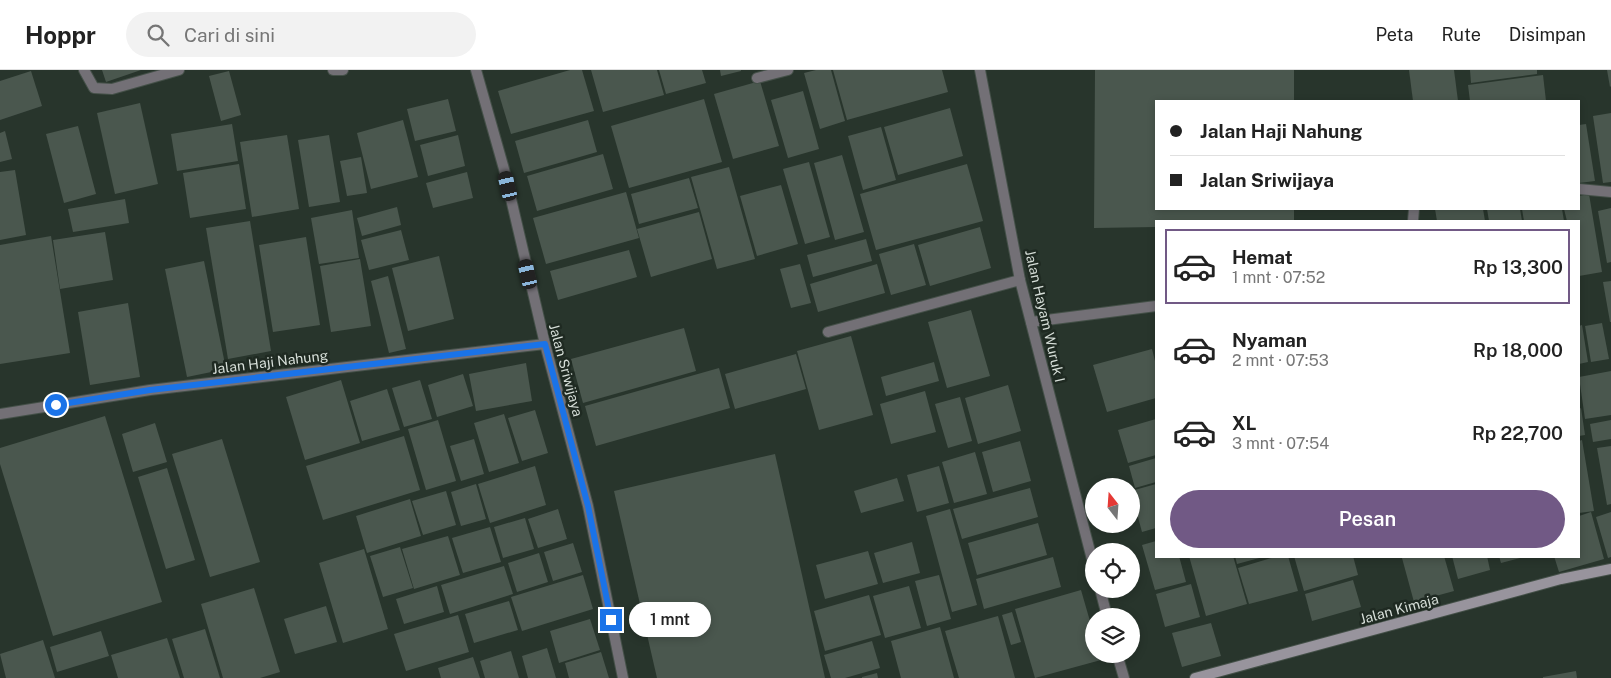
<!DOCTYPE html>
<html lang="id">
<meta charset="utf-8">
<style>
:root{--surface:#fff;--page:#f2f2f2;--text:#222;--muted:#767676;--line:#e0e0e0;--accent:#715985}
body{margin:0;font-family:"Public Sans",sans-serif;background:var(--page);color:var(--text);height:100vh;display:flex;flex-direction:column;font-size:19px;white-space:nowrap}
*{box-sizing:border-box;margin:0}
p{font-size:16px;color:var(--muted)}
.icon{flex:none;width:28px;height:28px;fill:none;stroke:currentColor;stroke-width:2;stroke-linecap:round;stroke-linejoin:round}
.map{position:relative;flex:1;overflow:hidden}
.panel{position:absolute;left:1155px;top:150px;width:425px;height:338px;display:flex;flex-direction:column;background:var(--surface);border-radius:0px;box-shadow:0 2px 8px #0003}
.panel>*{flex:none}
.hud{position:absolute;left:1155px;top:30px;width:425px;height:110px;border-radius:0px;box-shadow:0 2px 8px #0003;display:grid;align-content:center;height:110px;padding:0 15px;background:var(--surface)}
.needle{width:32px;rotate:343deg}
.tools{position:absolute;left:1085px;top:408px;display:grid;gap:10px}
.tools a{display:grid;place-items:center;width:55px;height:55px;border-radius:50%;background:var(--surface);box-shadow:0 2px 8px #0003;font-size:25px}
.end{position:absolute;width:22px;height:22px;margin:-11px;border:6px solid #1a73e8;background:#fff;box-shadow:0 0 0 2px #fff}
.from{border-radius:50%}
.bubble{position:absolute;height:35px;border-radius:18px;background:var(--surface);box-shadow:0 2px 8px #0003;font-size:16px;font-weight:600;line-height:35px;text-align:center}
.car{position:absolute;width:15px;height:30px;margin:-15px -8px;border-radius:6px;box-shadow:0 0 4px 1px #0007;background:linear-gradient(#222 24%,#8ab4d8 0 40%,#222 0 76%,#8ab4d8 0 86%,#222 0)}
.hud b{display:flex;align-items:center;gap:18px;height:48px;font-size:19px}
.hud b+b{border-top:1px solid var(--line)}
.hud i{width:12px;height:12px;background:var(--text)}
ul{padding:9px 0 0;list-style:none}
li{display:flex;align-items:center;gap:15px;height:75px;margin:0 10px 8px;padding:0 5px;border:2px solid transparent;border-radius:0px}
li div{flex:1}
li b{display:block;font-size:19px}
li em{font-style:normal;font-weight:600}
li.on{border-color:var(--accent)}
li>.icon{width:45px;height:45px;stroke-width:1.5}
.primary-button{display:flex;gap:10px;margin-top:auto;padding:10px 15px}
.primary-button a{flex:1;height:58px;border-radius:30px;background:var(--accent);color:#fff;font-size:20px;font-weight:600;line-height:58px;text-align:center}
header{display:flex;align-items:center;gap:30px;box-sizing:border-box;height:70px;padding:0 25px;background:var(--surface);border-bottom:1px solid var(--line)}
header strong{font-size:24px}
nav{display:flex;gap:28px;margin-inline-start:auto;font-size:18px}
.search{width:350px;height:45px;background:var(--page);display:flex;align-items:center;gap:12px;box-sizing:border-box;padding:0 18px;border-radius:28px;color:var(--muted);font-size:19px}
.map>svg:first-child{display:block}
.building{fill:#4a574e}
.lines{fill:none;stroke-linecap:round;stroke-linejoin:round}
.street-casing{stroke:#445048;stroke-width:12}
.secondary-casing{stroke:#445048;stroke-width:12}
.street{stroke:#737076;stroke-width:10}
.secondary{stroke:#98949d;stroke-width:10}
.route{stroke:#1a73e8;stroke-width:6}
.labels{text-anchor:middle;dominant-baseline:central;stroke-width:5;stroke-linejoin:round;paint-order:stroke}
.street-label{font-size:14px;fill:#d7dfd9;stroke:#1f2a22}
</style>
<header>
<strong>Hoppr</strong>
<div class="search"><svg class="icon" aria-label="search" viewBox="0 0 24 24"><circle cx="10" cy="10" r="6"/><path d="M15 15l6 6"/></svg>Cari di sini</div>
<nav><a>Peta</a><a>Rute</a><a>Disimpan</a></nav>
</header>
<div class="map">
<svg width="1611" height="608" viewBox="0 0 1611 608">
<rect width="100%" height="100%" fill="#28352c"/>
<g class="building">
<path d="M102,0h39l-35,12z"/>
<path d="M570,0h12l12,41 -83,23 -13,-43z"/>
<path d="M591,0h66l7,25 -61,17z"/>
<path d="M659,0h43l4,13 -40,11z"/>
<path d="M720,0h21v1l-20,5z"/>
<path d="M816,0h15l14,51 -25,8 -16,-56z"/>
<path d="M833,0h109l6,22 -101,28z"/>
<path d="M1095,0h199v31h-138v108h138v12h-138v6l-62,1z"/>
<path d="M1409,0h45l4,31h-45z"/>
<path d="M1470,0h67v4l-66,9z"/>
<path d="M1607,0h4v16l-1,1z"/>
<path d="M31,1l11,35 -42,14v-39z"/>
<path d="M229,1l12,44 -20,6 -12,-45z"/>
<path d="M1543,5l3,26h-76l-2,-16z"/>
<path d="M760,11l19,65 -46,13 -19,-65z"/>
<path d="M803,21l16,58 -31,9 -17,-58z"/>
<path d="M448,29l8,32 -41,10 -8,-32z"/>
<path d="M704,29l18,63 -93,26 -18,-62z"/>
<path d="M140,33l18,81 -43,10 -18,-81z"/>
<path d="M950,38l13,48 -65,19 -14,-48z"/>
<path d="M1611,43v69l-8,1 -10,-67z"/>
<path d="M403,50l15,57 -47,12 -14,-56z"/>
<path d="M588,50l9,32 -73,21 -9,-32z"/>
<path d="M232,54l6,37 -61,10 -6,-37z"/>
<path d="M1586,54l9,57 -16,2v-58z"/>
<path d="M78,56l18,68 -32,9 -18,-69z"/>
<path d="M881,57l15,53 -33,10 -15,-54z"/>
<path d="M5,61l7,28 -12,3v-29z"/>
<path d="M287,65l12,74 -47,8 -12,-75z"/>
<path d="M329,65l11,67 -31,5 -11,-67z"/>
<path d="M458,65l7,31 -37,10 -8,-31z"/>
<path d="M603,84l10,35 -76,22 -10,-35z"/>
<path d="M842,85l22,77 -29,8 -21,-77z"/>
<path d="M361,87l6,36 -20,3 -7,-35z"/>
<path d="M809,92l21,75 -25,7 -22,-75z"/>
<path d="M239,94l7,45 -56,9 -7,-45z"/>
<path d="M967,94l16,57 -107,29 -16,-56z"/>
<path d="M729,97l26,92 -38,10 -26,-92z"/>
<path d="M15,100l11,65 -26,5v-68z"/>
<path d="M467,102l6,26 -40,10 -7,-25z"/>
<path d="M689,108l9,30 -59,16 -8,-30z"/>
<path d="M781,115l17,59 -41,12 -17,-60z"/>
<path d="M626,122l13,46 -93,26 -13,-46z"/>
<path d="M1589,124l13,78 -23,4v-55h-12l-3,-12h15v-13z"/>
<path d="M125,129l4,24 -56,9 -5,-23z"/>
<path d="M397,137l4,18 -39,11 -5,-18z"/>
<path d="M1611,138v54l-4,1 -9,-52z"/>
<path d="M1435,139h48l2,12h-48z"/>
<path d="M1487,139h33l2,12h-33z"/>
<path d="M1522,139h40l2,12h-40z"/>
<path d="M352,140l7,48 -40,6 -8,-46z"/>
<path d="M699,142l13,47 -61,18 -14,-48z"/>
<path d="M250,151l21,130 -43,8 -22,-131z"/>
<path d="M980,157l11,41 -61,18 -12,-41z"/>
<path d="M401,160l8,30 -40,10 -8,-30z"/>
<path d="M105,162l8,48 -53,9 -7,-49z"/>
<path d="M51,166l19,117 -70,11v-119z"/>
<path d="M306,167l14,88 -47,7 -14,-87z"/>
<path d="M866,169l6,22 -59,16 -6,-22z"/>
<path d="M914,174l12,41 -35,10 -12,-41z"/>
<path d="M629,180l8,27 -79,23 -8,-29z"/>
<path d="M439,186l15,63 -46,12 -16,-63z"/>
<path d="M360,189l11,67 -40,6 -11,-66z"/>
<path d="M204,191l22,108 -39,8 -22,-108z"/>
<path d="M800,194l11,39 -20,5 -11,-39z"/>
<path d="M877,194l8,29 -67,19 -8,-28z"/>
<path d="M388,206l18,73 -17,4 -18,-72z"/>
<path d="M1611,211v41h-1l-7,-40z"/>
<path d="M128,233l12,74 -50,8 -12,-73z"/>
<path d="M971,240l19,66 -43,12 -19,-66z"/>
<path d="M1602,253l7,36 -18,3 -6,-36z"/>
<path d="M1582,255l6,37 -9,2v-38z"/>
<path d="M684,258l12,43 -113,32 -12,-44z"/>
<path d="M851,266l22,79 -54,15 -22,-79z"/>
<path d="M1152,279l4,16v33l-49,14 -14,-47z"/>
<path d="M796,284l10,35 -71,20 -10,-35z"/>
<path d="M934,292l5,19 -53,15 -5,-19z"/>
<path d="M526,293l6,38 -56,10 -7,-37z"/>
<path d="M719,298l11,40 -134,38 -11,-40z"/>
<path d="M1611,301v44l-26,4 -6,-42z"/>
<path d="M463,304l10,32 -36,11 -9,-32z"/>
<path d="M341,310l19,63 -55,17 -19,-63z"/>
<path d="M420,310l12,39 -28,8 -12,-39z"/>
<path d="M1008,315l13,46 -43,13 -13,-46z"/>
<path d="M387,319l13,41 -38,11 -12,-40z"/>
<path d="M925,321l11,41 -45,12 -11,-40z"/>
<path d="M960,327l12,44 -24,7 -13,-44z"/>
<path d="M1581,338l4,27 -6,1v-27z"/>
<path d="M535,340l13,43 -26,8 -14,-43z"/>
<path d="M504,344l15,49 -30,9 -15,-49z"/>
<path d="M105,346l57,186 -109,34 -53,-172v-16z"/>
<path d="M1156,349v36l-28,8 -10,-33z"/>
<path d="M438,350l18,61 -30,9 -18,-61z"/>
<path d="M1611,350v19l-18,3 -3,-18z"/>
<path d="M155,353l12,39 -34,10 -11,-38z"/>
<path d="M404,366l16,54 -97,30 -17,-54z"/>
<path d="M222,369l38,123 -50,15 -38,-123z"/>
<path d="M474,369l10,35 -23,7 -11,-35z"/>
<path d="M1582,370l12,71 -15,2v-72z"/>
<path d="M1020,371l11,40 -38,11 -11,-40z"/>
<path d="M1611,376v58l-4,1 -10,-57z"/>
<path d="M975,382l12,42 -33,9 -12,-41z"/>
<path d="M775,384l50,224h-168l-43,-187z"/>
<path d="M1156,388v24l-21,6 -6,-22z"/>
<path d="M535,396l11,39 -56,18 -12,-39z"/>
<path d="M939,396l10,37 -32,9 -10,-37z"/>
<path d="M167,398l28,92 -29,9 -28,-92z"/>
<path d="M897,408l7,23 -43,12 -7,-22z"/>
<path d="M476,414l10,35 -25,7 -10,-34z"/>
<path d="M1156,414v44l-14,4 -11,-41z"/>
<path d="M1030,418l8,29 -76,22 -9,-30z"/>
<path d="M446,421l10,34 -33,10 -11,-34z"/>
<path d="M410,429l11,37 -54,17 -11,-37z"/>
<path d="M558,439l9,30 -29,9 -10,-29z"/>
<path d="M950,439l27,96 -25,7 -26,-96z"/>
<path d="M1591,442l13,47 -45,13 -5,-16h25v-40z"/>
<path d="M1611,442v45l-3,1 -12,-41z"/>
<path d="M525,448l9,31 -31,9 -9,-31z"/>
<path d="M1038,453l9,32 -70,20 -9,-32z"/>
<path d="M490,457l11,35 -38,11 -11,-35z"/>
<path d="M448,466l12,39 -46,14 -12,-40z"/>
<path d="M1156,471v15h23l7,26 -31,8 -13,-45z"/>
<path d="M912,472l8,31 -37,10 -9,-30z"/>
<path d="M573,473l9,29 -29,9 -9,-29z"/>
<path d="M400,477l13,41 -30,9 -13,-41z"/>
<path d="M364,479l24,80 -45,14 -24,-80z"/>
<path d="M868,481l10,33 -53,15 -9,-34z"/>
<path d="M539,483l9,29 -31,10 -9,-29z"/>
<path d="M1189,486h44l14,48 -41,12z"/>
<path d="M1235,486h28v1l-26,7z"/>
<path d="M1278,486h10l10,35 -49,13 -11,-36z"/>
<path d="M1294,486h59l5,19 -54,16z"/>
<path d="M1407,486h37l10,35 -40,11 -12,-44z"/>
<path d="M1452,486h35l3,14 -32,9z"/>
<path d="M1499,486h25v1l-23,6z"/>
<path d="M1053,487l8,30 -77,22 -8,-30z"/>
<path d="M504,496l9,28 -63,20 -9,-29z"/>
<path d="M583,505l10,34 -71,22 -11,-34z"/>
<path d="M939,505l12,44 -24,7 -12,-45z"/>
<path d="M1353,510l8,27 -49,14 -7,-27z"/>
<path d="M1191,514l9,33 -35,10 -9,-33z"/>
<path d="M437,516l7,26 -40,12 -8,-25z"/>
<path d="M909,516l12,42 -36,10 -12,-42z"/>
<path d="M254,518l26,84 -20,6h-37l-22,-74z"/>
<path d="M1081,520l13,45v19h5l2,6 -66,18 -20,-69z"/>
<path d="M869,525l12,40 -56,16 -11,-40z"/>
<path d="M509,531l9,29 -44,13 -9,-29z"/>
<path d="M326,536l11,36 -42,12 -11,-35z"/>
<path d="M1012,542l9,30 -10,3 -9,-30z"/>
<path d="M458,545l11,37 -63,19 -12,-37z"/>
<path d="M998,546l17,62h-56l-14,-47z"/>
<path d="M590,549l10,31 -41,13 -9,-32z"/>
<path d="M1211,553l10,33 -39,11 -10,-34z"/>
<path d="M940,557l14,51h-53l-10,-37z"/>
<path d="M205,559l15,49h-36l-12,-39z"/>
<path d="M101,561l8,25 -52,16 -7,-25z"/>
<path d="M167,568l13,40h-62l-7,-23z"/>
<path d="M43,570l12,38h-49l-6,-24z"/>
<path d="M872,571l8,27 -35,10h-14l-7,-23z"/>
<path d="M547,578l9,30h-28l-6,-22z"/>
<path d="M511,581l8,27h-34l-5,-17z"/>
<path d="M601,582l8,26h-40l-4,-15z"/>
<path d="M473,587l7,21h-39l-3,-10z"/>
<path d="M1576,601l1,7h-34v-1z"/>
<path d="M877,603l1,5h-16v-1z"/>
</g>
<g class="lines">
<defs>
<g id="street">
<path d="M84,0l10,18 18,1 67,-19"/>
<path d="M333,0h10"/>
<path d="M476,0l28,99 41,175 43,162 35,172"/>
<path d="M980,0l40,210 74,287"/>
<path d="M757,8l31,-8"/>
<path d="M1579,119l32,3"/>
<path d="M1413,151l1,-12"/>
<path d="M1031,252l125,-16"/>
<path d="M828,262l192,-52"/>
<path d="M0,344l150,-24 395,-46"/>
<path d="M1100,519l7,27"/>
<path d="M1117,584l7,24"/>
</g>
<path id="secondary" d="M1195,608l366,-99 50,-10"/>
</defs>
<use href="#street" class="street-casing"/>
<use href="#secondary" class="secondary-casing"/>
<use href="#street" class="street"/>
<use href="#secondary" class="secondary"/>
</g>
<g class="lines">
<path class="route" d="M56,335l94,-15 395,-46 43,162 23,114"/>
</g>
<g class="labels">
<g class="street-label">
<text transform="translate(1045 246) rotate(77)">Jalan Hayam Wuruk I</text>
<text transform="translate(270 292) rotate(-7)">Jalan Haji Nahung</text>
<text transform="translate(566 300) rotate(75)">Jalan Sriwijaya</text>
<text transform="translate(1399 539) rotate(-15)">Jalan Kimaja</text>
</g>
</g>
</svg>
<div class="tools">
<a><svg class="needle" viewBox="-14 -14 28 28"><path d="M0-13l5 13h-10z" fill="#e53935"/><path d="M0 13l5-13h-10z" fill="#767676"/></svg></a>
<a><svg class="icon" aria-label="locate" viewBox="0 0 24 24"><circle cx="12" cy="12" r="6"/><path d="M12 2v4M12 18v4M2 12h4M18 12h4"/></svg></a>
<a><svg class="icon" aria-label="layers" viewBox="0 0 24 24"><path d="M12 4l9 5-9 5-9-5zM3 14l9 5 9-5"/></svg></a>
</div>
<i class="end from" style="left:56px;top:335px"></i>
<i class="end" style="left:611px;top:550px"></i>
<div class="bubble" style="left:629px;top:532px;width:82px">1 mnt</div>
<i class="car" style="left:508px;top:116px;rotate:347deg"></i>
<i class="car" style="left:528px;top:204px;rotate:347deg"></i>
<div class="hud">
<b><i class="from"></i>Jalan Haji Nahung</b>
<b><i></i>Jalan Sriwijaya</b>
</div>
<section class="panel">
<ul>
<li class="on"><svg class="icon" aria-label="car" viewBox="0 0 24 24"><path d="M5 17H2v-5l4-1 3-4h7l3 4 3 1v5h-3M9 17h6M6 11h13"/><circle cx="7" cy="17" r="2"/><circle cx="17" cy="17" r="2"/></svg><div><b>Hemat</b><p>1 mnt · 07:52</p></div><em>Rp 13,300</em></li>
<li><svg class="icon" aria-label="car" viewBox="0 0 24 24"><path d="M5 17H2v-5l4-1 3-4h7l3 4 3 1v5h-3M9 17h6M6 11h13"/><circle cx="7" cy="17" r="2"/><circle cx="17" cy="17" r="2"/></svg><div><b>Nyaman</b><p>2 mnt · 07:53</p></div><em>Rp 18,000</em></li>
<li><svg class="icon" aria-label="car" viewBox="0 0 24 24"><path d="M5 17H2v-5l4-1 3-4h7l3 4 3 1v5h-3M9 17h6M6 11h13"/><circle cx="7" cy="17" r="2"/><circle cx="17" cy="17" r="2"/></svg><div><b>XL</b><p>3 mnt · 07:54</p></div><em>Rp 22,700</em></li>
</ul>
<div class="primary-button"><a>Pesan</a></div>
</section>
</div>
